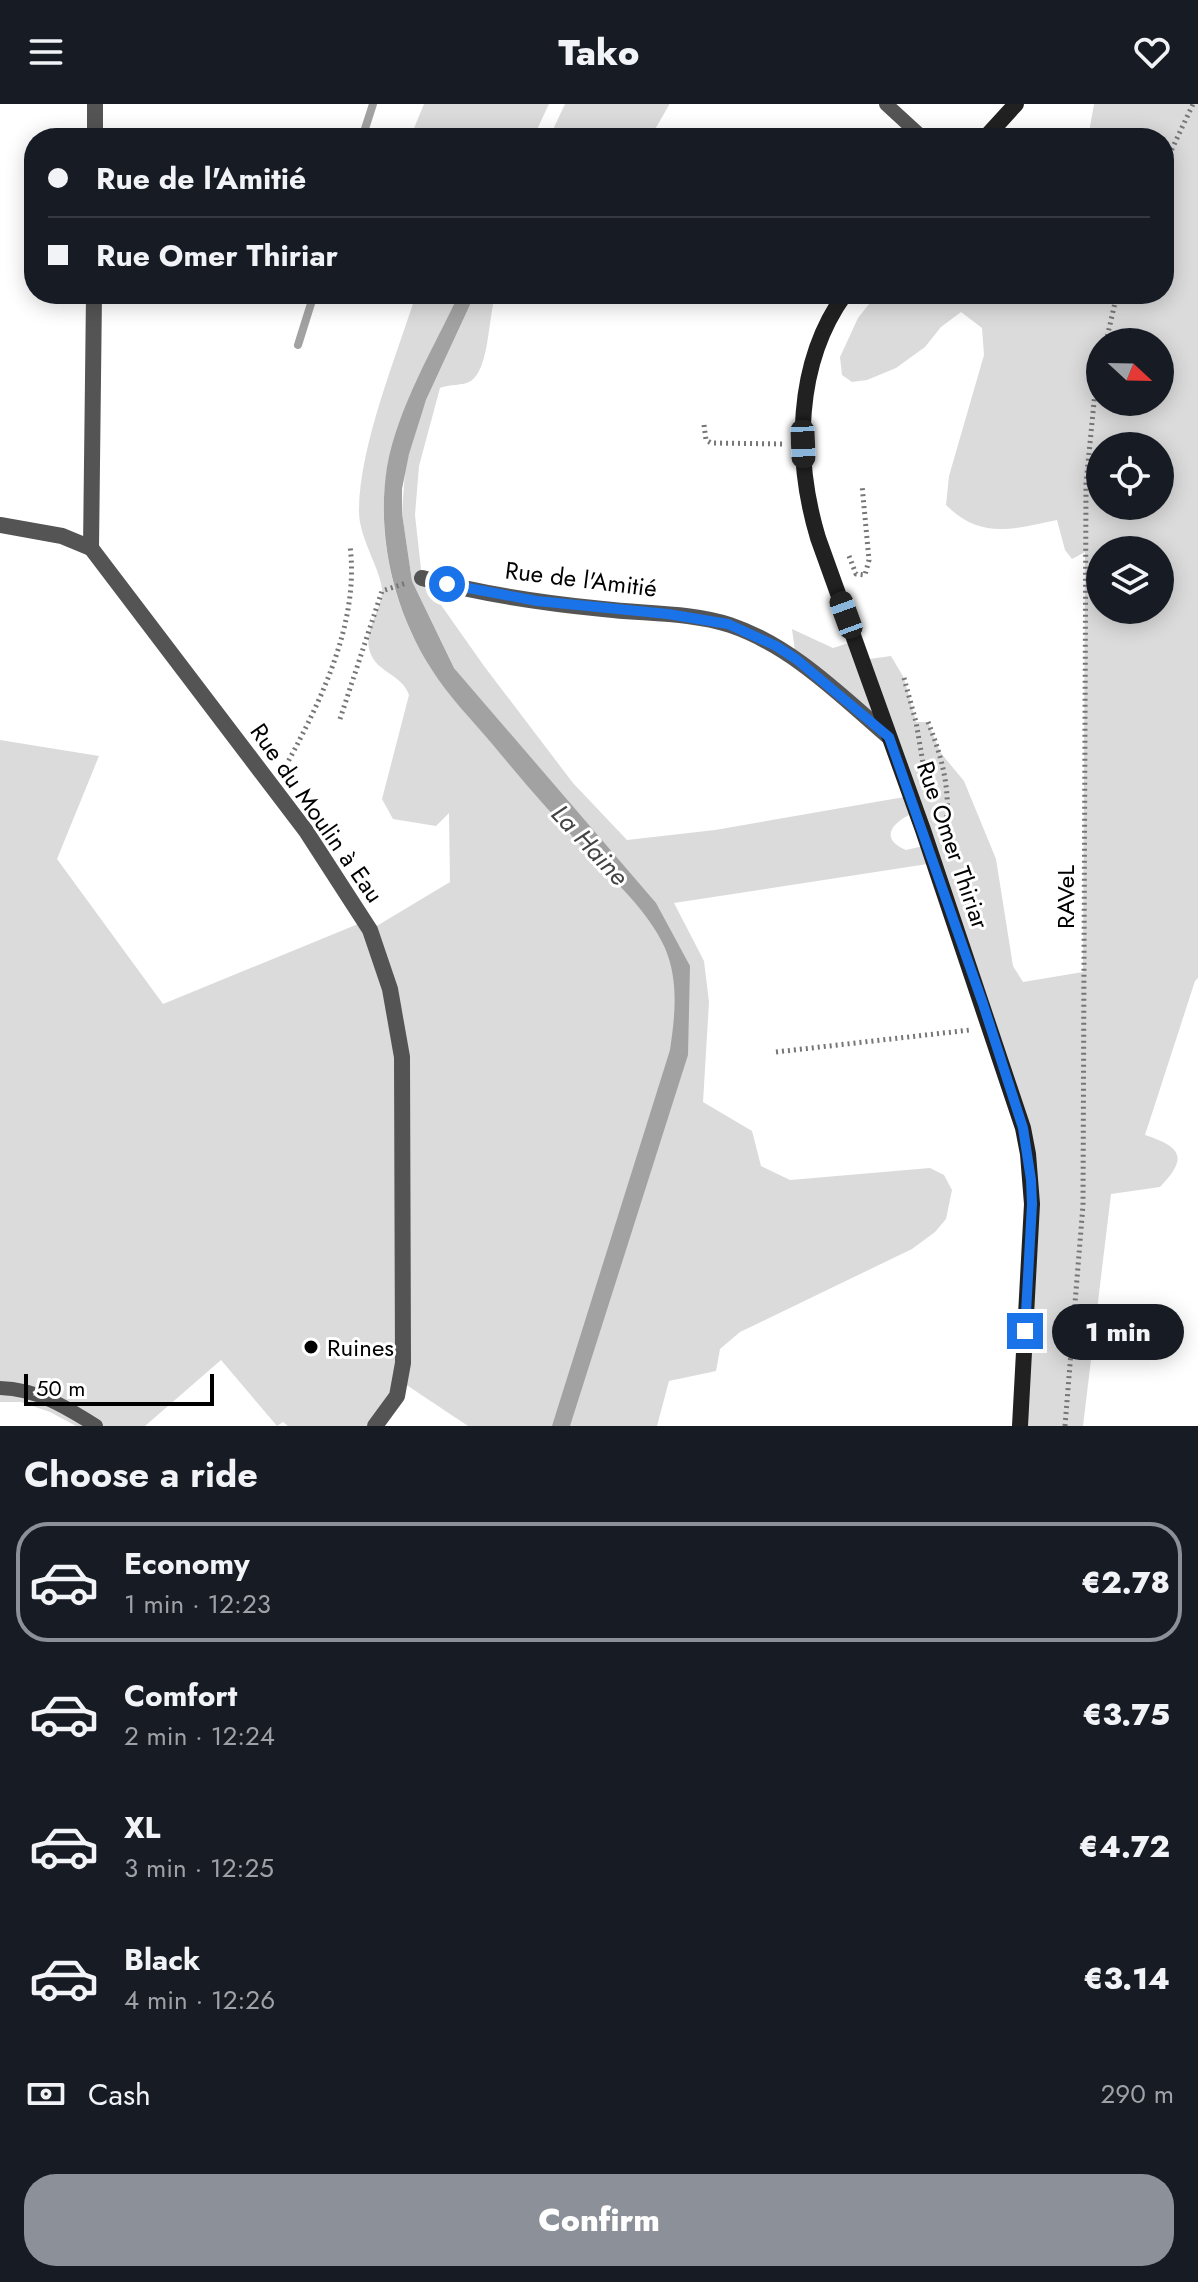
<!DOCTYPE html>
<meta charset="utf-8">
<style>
:root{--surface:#171b24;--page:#242831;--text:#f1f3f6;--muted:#9ea1a6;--line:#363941;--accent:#8c9099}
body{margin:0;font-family:Jost,sans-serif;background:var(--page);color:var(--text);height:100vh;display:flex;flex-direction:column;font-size:30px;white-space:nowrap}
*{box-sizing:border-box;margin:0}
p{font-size:26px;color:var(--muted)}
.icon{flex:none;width:44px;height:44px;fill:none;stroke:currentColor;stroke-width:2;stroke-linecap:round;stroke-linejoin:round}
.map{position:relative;height:1322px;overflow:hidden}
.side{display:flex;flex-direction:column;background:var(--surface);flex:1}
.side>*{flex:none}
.banner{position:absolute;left:24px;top:24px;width:1150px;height:176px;border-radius:32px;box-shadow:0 4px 20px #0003;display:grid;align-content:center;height:176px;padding:0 24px;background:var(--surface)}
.needle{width:52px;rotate:112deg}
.controls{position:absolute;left:1086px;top:224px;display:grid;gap:16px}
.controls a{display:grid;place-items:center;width:88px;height:88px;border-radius:50%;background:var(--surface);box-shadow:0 4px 20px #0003;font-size:40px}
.scale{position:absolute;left:24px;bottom:20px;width:190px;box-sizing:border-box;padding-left:8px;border:4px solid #000;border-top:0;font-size:22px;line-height:28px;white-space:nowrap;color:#000;-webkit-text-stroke:6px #fff;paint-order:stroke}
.end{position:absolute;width:36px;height:36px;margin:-18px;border:10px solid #1a73e8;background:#fff;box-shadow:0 0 0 4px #fff}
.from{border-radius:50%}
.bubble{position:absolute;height:56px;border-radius:28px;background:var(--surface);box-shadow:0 4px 20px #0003;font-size:26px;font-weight:800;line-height:56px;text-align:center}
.car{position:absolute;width:24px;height:48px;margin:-24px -12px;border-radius:10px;box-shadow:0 0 6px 2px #0007;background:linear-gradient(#222 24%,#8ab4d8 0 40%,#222 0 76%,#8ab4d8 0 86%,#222 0)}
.banner b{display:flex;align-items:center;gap:28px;height:76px;font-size:30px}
.banner b+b{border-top:2px solid var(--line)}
.banner i{width:20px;height:20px;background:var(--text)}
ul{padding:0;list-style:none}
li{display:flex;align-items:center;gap:24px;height:120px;margin:0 16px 12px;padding:0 8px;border:4px solid transparent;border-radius:32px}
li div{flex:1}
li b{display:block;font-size:30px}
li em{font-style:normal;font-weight:800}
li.current{border-color:var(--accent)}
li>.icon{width:72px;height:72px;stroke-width:1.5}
h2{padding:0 24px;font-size:36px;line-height:96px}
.pay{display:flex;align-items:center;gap:20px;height:88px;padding:0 24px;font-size:30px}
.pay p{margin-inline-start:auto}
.cta{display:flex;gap:16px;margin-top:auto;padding:16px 24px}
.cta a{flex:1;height:92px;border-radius:32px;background:var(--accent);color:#fff;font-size:32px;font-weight:800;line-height:92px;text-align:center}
header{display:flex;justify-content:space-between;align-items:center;height:104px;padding:0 24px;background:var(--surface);font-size:36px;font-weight:800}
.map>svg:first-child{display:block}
.green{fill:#dbdbdb;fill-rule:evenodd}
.water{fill:#a2a2a2}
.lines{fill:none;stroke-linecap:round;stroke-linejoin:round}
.stream{stroke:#a2a2a2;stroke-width:8}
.path{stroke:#767676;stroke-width:5;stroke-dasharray:2 4;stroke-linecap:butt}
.lane{stroke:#545454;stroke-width:14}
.street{stroke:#545454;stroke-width:16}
.secondary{stroke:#212121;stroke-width:16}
.route{stroke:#1a73e8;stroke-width:10}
.poi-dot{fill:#000;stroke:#fff;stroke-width:3}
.labels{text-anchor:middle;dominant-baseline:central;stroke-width:6;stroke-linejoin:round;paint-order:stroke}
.street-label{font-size:24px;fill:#000;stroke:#fff}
.poi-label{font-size:24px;fill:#000;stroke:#fff;text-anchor:start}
.water-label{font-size:26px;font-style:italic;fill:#434343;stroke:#fff}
</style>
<header><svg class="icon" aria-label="menu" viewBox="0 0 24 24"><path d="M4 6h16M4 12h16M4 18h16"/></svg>Tako<svg class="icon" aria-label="heart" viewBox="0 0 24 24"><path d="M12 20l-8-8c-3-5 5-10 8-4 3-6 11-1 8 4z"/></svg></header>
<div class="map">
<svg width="1198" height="1322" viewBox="0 0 1198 1322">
<rect width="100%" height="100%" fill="#fff"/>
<g class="green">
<path d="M424,0h125l-16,34h-123z"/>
<path d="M565,0h104v1l-19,33h-101z"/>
<path d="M1094,0h104v874l-3,3 -50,154c36,12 44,22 15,52l-49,7 -28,232h-63l11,-246 -97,-317 -260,40 30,58 5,41 -6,100 49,29 9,35 29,14 140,-12 14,7 8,15 -6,29 -11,13 -23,17 -172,83 -20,17 -4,22 -47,10 -12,45h-189l-66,-44 -27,44h-87l-5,-4 -6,4 -56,-66 -76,66h-69l-26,-14 -29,-10h-21v-662l99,16 -42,103 106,145 200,-82 7,8 80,-48 -1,-69 -13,13 -43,-7 -11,-20 27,-104c-7,-21 -32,-22 -39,-43 -7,-21 10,-39 12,-59 2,-18 -23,-54 -23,-81 0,-66 37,-154 57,-218h43c-23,49 -51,98 -66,150 -22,75 -3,163 40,227 18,27 41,51 62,76 25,29 49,59 75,87l-1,2 20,-9 -135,-159 -42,-87 -10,-68 3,-43 8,-36 13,-34 49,-106h21c-8,20 -6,74 -25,87 -8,5 -22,3 -31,7l-21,78 -4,49 7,63 62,88 89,117 54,57 88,-10 195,-34 -21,-59 -93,-78 -4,-30 41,19 22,-7 7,19 29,-4 13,22 12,44h12l12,30 24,29 32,78 17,107 10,16 60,-10 2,-420 -13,7 -7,-9 -8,-30c-44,9 -76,20 -111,-15l3,-29 35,-121 -2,-27 -21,-16 -20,15 -16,20 -29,21 -29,12 -15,2 -10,-7 -2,-18 18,-39 19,-24h287v-156h-76zM1100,238h60v60h-60zM1100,342h60v60h-60zM1100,446h60v60h-60zM916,708l12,33 -22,5c-30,-12 -10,-31 10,-38z"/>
</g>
<path class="water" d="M459,190h16l-49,106 -17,54 -7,35v24l10,68 42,87 202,235 34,63 -2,89 -118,371h-18l118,-376c5,-34 9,-69 -5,-102 -17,-38 -52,-68 -80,-98 -32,-34 -62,-69 -92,-105 -20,-24 -44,-48 -61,-75 -38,-59 -56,-133 -45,-203 11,-60 46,-118 72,-173z"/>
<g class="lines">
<g class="stream">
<path d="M362,34l11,-34"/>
<path d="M298,241l16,-51"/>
</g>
<g class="path">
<path d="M1164,62l29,-62"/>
<path d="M1106,238l11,-48"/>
<path d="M704,321l2,15 5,3 73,1"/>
<path d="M849,452l7,18 9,1 4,-15 -7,-75"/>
<path d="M904,574l12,44 7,41"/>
<path d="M340,615l42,-128 24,-8"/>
<path d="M928,618c14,35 24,71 17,108"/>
<path d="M283,667c36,-66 77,-148 67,-225"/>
<path d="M776,948l194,-22"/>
<path d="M1065,1322l18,-221 3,-721 9,-92 5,-23"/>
</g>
<g class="lane">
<path d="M886,0l37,34"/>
<path d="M0,1284c37,1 66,19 96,38"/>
</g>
<g class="street">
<path d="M95,34v-34"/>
<path d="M0,421l62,11 29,12"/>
<path d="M91,444l215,283 64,99 20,59 12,68 1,306 -6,33 -22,30"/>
<path d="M91,444l3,-254"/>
<path d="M422,474c59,16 120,25 181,31 42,5 87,3 127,16 62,21 110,70 159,112"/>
</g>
<g class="secondary">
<path d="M985,34l31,-34"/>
<path d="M845,190c-50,69 -51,164 -27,244l105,292 100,298 5,26 4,50 -12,222"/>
</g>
</g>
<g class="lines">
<path class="route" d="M447,480l90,17 131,13 60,10 48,22 20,13 93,78 94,267 40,124 8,52 1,24 -7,127"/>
</g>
<circle class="poi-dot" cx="311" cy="1243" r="8"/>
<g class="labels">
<g class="street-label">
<text transform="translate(581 475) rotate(7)">Rue de l'Amitié</text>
<text transform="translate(317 709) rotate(55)">Rue du Moulin à Eau</text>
<text transform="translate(953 741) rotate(71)">Rue Omer Thiriar</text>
<text transform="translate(1065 793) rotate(-90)">RAVeL</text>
</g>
<g class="poi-label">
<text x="327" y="1243">Ruines</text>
</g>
<g class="water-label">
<text transform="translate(590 741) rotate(47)">La Haine</text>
</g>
</g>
</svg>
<div class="controls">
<a><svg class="needle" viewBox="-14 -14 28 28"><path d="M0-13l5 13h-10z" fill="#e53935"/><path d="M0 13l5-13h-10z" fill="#9ea1a6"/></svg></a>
<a><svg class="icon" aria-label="locate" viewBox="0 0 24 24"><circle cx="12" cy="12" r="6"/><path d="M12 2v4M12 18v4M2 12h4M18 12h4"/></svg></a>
<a><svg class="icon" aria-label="layers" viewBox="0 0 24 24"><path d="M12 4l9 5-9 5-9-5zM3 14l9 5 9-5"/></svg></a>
</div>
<div class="scale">50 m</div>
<i class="end from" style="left:447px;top:480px"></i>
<i class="end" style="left:1025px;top:1227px"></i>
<div class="bubble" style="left:1052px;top:1200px;width:132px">1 min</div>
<i class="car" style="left:803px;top:340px;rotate:178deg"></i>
<i class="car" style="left:846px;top:511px;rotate:340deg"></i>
<div class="banner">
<b><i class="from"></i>Rue de l'Amitié</b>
<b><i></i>Rue Omer Thiriar</b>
</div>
</div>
<section class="side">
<h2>Choose a ride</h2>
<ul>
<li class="current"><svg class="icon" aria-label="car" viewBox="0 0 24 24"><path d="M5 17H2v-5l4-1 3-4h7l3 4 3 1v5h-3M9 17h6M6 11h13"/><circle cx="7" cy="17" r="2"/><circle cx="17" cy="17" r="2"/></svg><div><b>Economy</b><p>1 min · 12:23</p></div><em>€2.78</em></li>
<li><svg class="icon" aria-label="car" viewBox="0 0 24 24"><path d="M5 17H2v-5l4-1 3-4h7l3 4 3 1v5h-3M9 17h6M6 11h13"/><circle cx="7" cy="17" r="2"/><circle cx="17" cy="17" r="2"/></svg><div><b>Comfort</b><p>2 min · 12:24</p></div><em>€3.75</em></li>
<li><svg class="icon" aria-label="car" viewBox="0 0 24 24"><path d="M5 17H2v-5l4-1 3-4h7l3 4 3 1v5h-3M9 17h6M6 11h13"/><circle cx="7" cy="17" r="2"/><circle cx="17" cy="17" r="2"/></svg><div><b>XL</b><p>3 min · 12:25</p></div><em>€4.72</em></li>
<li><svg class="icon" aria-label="car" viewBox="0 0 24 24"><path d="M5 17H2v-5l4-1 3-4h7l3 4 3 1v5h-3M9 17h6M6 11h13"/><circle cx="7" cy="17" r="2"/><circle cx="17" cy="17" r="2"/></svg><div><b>Black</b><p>4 min · 12:26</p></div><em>€3.14</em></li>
</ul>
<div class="pay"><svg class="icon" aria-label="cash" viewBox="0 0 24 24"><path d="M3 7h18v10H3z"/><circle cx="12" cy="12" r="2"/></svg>Cash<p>290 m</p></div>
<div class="cta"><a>Confirm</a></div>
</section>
